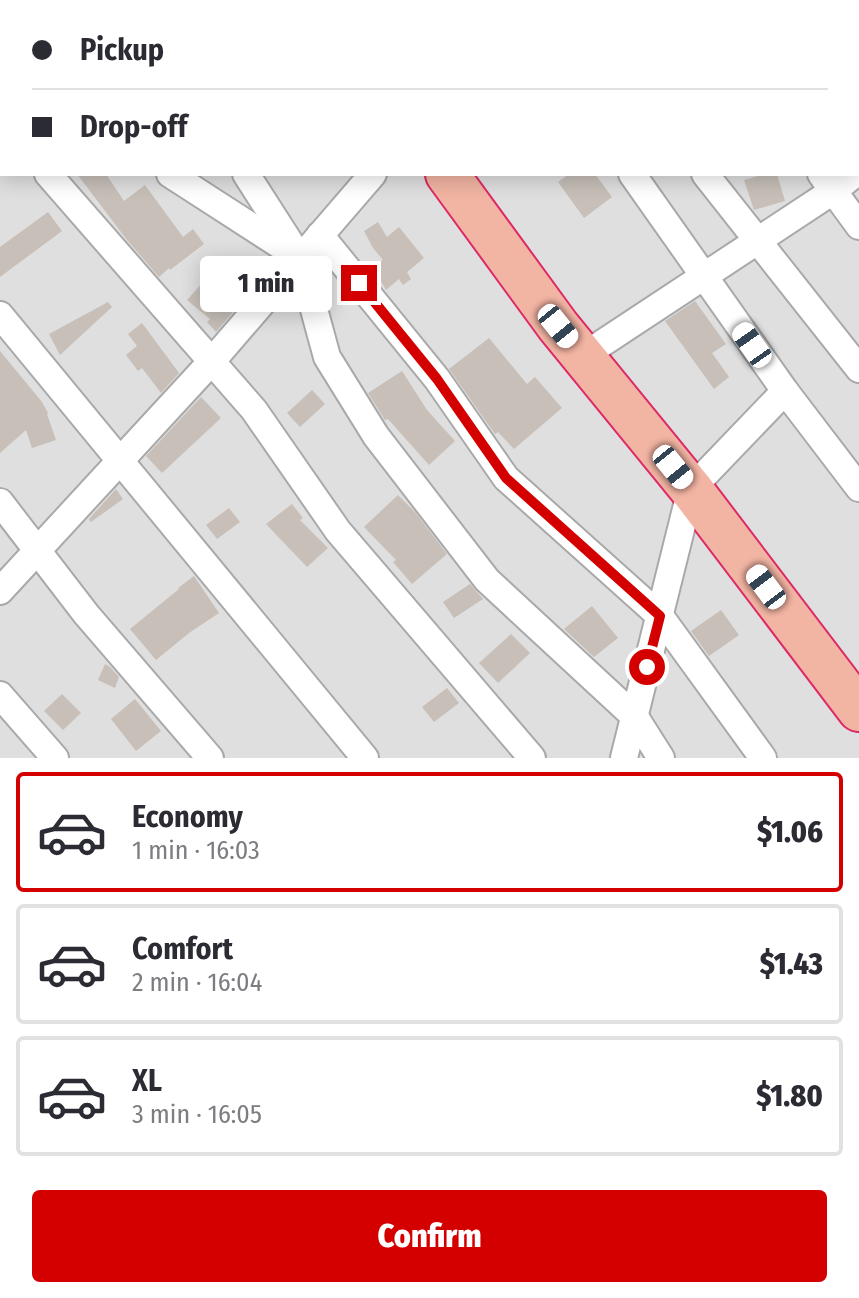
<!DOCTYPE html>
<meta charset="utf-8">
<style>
:root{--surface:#fff;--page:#f7f7f7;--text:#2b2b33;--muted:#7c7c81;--line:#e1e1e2;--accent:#d40000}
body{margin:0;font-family:"Fira Sans Condensed",sans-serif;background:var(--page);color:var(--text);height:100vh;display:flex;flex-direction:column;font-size:30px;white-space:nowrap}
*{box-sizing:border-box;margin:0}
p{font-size:26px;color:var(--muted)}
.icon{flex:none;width:44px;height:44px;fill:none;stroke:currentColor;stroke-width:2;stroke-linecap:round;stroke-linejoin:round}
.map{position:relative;height:758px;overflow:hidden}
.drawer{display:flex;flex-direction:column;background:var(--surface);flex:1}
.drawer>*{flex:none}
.banner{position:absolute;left:0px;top:0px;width:860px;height:176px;box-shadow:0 4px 20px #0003;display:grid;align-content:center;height:176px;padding:0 32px;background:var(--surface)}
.end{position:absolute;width:36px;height:36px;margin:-18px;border:10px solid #d40000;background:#fff;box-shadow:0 0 0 4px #fff}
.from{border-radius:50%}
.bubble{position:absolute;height:56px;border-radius:8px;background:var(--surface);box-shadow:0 4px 20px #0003;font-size:26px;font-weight:800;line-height:56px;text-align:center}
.car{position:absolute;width:24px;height:48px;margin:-24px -12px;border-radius:10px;box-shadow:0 0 6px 2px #0007;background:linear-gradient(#fff 24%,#345 0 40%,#fff 0 76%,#345 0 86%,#fff 0)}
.banner b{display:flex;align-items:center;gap:28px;height:76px;font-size:30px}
.banner b+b{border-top:2px solid var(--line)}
.banner i{width:20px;height:20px;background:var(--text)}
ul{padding:14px 0 0;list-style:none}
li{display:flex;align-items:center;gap:24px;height:120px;margin:0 16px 12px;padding:0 16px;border:4px solid var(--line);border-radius:8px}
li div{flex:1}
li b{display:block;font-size:30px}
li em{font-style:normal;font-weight:800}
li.selected{border-color:var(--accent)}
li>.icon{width:72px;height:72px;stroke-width:1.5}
.primary-button{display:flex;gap:16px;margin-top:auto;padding:16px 32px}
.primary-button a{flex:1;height:92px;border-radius:8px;background:var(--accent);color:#fff;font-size:32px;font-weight:800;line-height:92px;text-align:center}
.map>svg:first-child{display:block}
.residential{fill:#e0dfdf;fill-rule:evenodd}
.building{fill:#c7bfb8}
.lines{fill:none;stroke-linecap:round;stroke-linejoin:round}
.minor-casing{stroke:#a9a9a9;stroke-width:30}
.trunk-casing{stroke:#dc2a67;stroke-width:46}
.minor{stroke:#fff;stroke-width:26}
.trunk{stroke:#f2b4a3;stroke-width:42}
.route{stroke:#d40000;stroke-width:10}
</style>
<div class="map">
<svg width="859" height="758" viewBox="0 0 859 758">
<rect width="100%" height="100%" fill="#f2efe9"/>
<path class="residential" d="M0,0h859v758h-859zM2,2h856v172h-856z"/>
<g class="building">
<path d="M77,174h29l18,27 21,-16 38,52 10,-8 11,15 -34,26 -1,-2 -10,9 -32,-37z"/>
<path d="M569,174h26l17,23 -28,21 -26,-36z"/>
<path d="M765,174h12l8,27 -31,9 -10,-30z"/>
<path d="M48,212l14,19 -62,46v-30z"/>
<path d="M378,222l9,15 12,-10 25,31 -17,14 4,7 -8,6 -4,-6 -13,11 -14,-24 11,-6 -10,-12 -9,-17z"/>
<path d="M212,272l19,16 -4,4 12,13 -23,27 -9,-10 3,-3 -23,-19z"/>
<path d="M695,301l31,43 -14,9 17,24 -15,12 -49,-68z"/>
<path d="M108,302l4,5 -52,48 -11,-21z"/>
<path d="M142,323l37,50 -18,20 -19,-25 -4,3 -12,-16 11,-9 -9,-12z"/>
<path d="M489,338l38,46 8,-7 27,31 -48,41 -16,-17 -3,2 -46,-65z"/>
<path d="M0,351l42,51 6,11 -1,1 9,26 -24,8 -6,-18 -26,23z"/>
<path d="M402,371l25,39 28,31 -26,24 -41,-46 -3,1 -17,-27z"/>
<path d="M312,390l13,14 -25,23 -13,-14z"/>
<path d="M201,397l20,21 -59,55 -16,-17z"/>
<path d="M116,489l7,10 -32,23 -2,-3z"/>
<path d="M398,495l17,17 32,42 -35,30 -19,-22 3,-2 -32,-33z"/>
<path d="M292,504l11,14 -3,2 28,28 -21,19 -41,-43z"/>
<path d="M229,508l11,14 -23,17 -11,-14z"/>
<path d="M194,576l25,37 -30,20 -33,27 -26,-31 49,-40 -1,-1z"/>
<path d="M470,584l13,15 -29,19 -11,-16z"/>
<path d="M592,606l26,32 -24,19 -30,-28z"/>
<path d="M721,610l18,25 -30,21 -18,-25z"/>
<path d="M511,634l19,19 -32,30 -19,-20z"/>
<path d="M105,664l5,3 9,10 -4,11 -17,-8z"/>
<path d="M447,688l12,15 -25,19 -12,-15z"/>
<path d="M62,694l19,19 -18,17 -19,-19z"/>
<path d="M135,699l26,32 -25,20 -25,-32z"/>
</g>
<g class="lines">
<defs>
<g id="minor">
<path d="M108,0l2,2"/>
<path d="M510,0l1,2"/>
<path d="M588,0l1,2"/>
<path d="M695,0l1,2"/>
<path d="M48,174l206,236 84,121 194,227"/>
<path d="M170,174l130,84 27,99 49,79 111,144 148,137 26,41"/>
<path d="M246,174l50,78"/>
<path d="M632,174l153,217 74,97"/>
<path d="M705,174l154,195"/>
<path d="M821,174l38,52"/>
<path d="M320,235l117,144 69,99 154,138 103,142"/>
<path d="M0,315l365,443"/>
<path d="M583,356l250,-165 22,-17"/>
<path d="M0,502l86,112 124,144"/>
<path d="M0,591l212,-230 161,-187"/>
<path d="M0,695l55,63"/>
<path d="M624,758l67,-269 94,-98"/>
</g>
<g id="trunk">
<path d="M320,0l1,2"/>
<path d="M447,174l111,152 133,163 168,221"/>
</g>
</defs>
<use href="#minor" class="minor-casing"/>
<use href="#trunk" class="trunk-casing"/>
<use href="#minor" class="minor"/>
<use href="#trunk" class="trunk"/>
</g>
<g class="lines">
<path class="route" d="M359,283l78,96 69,99 154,138 -13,51"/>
</g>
</svg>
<i class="end from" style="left:647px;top:667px"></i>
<i class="end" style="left:359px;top:283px"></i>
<div class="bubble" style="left:200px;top:256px;width:132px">1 min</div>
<i class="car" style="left:558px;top:326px;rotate:141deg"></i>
<i class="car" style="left:752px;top:345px;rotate:325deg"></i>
<i class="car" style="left:673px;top:467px;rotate:141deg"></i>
<i class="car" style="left:766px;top:587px;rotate:323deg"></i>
<div class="banner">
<b><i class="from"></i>Pickup</b>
<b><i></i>Drop-off</b>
</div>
</div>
<section class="drawer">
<ul>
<li class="selected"><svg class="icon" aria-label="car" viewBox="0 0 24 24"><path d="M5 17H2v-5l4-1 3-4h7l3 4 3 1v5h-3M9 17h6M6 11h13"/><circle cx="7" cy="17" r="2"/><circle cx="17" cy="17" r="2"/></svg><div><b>Economy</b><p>1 min · 16:03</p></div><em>$1.06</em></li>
<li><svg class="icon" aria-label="car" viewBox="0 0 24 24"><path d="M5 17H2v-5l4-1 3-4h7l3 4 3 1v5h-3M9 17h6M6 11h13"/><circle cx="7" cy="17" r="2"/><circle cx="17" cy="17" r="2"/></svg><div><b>Comfort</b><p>2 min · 16:04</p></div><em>$1.43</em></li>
<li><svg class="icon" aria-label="car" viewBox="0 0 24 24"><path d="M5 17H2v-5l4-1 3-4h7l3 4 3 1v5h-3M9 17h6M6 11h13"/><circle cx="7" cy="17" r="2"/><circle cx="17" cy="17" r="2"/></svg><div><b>XL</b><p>3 min · 16:05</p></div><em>$1.80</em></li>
</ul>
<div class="primary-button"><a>Confirm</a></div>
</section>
